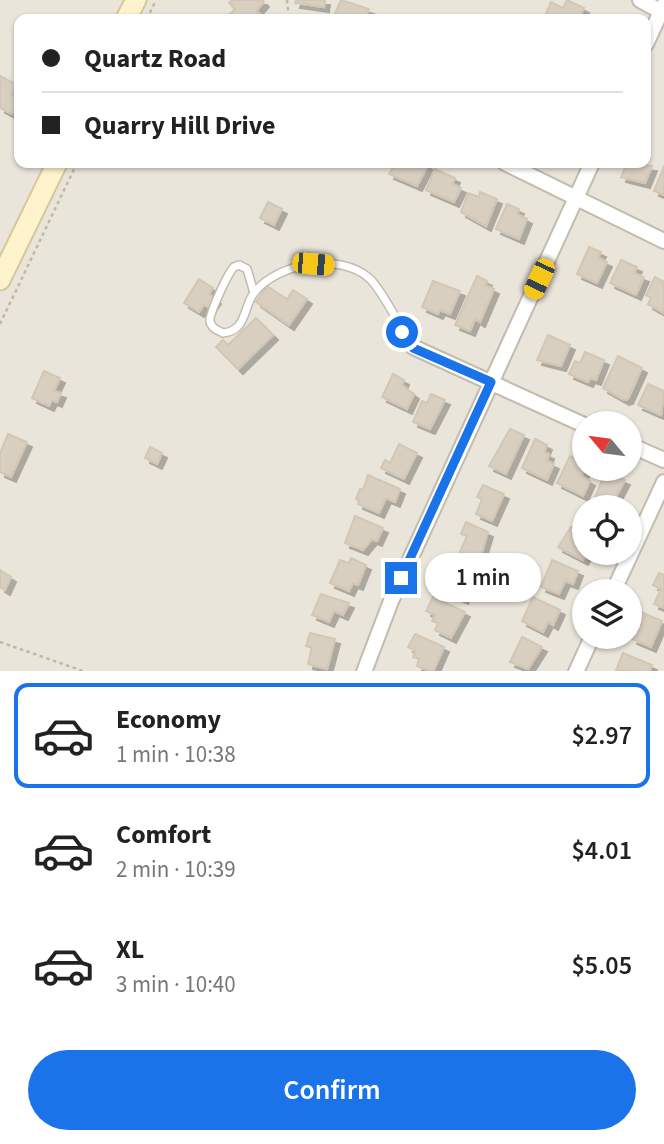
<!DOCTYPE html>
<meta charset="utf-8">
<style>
:root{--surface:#fff;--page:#f2f2f2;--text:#222;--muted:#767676;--line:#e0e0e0;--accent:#1a73e8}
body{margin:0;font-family:"Source Sans 3",sans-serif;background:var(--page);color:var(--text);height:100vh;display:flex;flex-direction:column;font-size:26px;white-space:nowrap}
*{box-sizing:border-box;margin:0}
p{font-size:23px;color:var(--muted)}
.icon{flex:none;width:38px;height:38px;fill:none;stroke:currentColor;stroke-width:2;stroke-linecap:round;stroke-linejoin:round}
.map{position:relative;height:671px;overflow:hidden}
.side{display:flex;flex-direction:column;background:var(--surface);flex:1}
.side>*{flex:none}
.hud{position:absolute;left:14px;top:14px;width:637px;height:154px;border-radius:14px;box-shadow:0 2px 5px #0004;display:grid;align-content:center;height:154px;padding:0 28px;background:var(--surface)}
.needle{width:46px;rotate:299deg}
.fabs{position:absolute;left:572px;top:411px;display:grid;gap:14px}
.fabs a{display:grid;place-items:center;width:70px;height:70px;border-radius:50%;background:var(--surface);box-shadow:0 2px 5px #0004;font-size:35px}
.end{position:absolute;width:32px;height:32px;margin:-16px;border:9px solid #1a73e8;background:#fff;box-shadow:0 0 0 4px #fff}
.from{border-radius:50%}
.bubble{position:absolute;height:49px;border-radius:24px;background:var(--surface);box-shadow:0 2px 5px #0004;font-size:23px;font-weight:600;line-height:49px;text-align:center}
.car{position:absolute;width:21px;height:42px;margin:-21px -10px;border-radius:9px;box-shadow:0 0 5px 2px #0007;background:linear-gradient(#f5c518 24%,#345 0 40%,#f5c518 0 76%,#345 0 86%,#f5c518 0)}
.hud b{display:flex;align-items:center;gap:24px;height:66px;font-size:26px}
.hud b+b{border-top:2px solid var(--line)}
.hud i{width:18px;height:18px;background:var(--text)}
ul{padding:12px 0 0;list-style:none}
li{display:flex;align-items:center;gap:21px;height:105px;margin:0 14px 10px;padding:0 14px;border:4px solid transparent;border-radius:14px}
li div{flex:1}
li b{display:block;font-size:26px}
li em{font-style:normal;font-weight:600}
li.current{border-color:var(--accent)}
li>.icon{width:63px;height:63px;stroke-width:1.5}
.action{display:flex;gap:14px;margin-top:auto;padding:14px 28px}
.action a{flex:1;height:80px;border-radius:42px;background:var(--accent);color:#fff;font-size:28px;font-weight:600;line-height:80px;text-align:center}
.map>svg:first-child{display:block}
.residential{fill:#eae5da;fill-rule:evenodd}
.building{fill:#d8cfc1;stroke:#d3c7b4;stroke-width:2;filter:url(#shadow)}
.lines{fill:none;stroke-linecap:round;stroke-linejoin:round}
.service-casing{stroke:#c2bbae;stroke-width:10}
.minor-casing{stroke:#c2bbae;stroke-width:18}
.secondary-casing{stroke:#d6c79b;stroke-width:23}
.path{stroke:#c4b79f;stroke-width:2.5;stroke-dasharray:3.5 3.5;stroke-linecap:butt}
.service{stroke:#fff;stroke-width:7}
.minor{stroke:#fff;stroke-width:14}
.secondary{stroke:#fff3cd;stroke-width:19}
.route{stroke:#1a73e8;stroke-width:9}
</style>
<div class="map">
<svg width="664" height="672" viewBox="0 0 664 672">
<defs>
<filter id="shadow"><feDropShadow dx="5" dy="5" stdDeviation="0" flood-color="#0004"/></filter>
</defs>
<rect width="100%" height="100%" fill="#f6f3ec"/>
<path class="residential" d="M0,0h664v671h-664zM19,19h627v144h-627zM584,424h46v45h-46zM584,508h46v45h-46zM584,592h46v45h-46z"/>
<g class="building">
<path d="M232,0h30l2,2 -8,9 4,3 -5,5h-21l-5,-4 6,-6 -6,-6z"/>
<path d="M296,0h29l-1,7 -29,-4z"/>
<path d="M341,0l28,9 -4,10 -31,-3z"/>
<path d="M567,0l17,8 -6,11 -34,-1 7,-16 12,6z"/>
<path d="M0,76l17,9 -5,9 7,7 -7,13 -12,-6z"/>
<path d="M395,163h28l5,2 -11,21 -28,-12z"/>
<path d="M627,163l25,3 -7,17 -24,-6z"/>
<path d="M664,166v29l-10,-4z"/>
<path d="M435,169l20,9 -3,6 9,4 -7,14 -28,-12z"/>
<path d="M480,192l17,7 -11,27 -25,-14 7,-19 11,4z"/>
<path d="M268,202l14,7 -8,16 -14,-7z"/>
<path d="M507,204l12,5 -2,5 10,5 -8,20 -23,-10z"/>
<path d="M589,247l12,5 -3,6 9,4 -10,21 -20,-9z"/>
<path d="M621,260l16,7 -3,6 10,4 -8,18 -26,-12z"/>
<path d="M477,276l10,5 -2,4 9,4 -14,33 -5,-3 -5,12 -15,-6z"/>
<path d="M655,277l9,5v31l-16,-9 3,-6 -5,-3z"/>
<path d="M199,279l14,9 -4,6 7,5 -6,9 -6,-3 -5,7 -15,-9z"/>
<path d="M433,281l27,10 -10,23 -10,-4 -2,4 -16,-7z"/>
<path d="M267,286l20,13 6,-9 14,9 -18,26 -33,-23z"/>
<path d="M256,318l17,17 -35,34 -22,-22 7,-7 5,5z"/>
<path d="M548,335l22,10 -9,21 -24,-6z"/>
<path d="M585,352l19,8 -8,20 -6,-2 -2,4 -19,-8 6,-13 5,2z"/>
<path d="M618,356l24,12 -14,31 -4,1 -21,-12z"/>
<path d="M44,371l16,7 -6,13 7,2 -4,9 -5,-2 -3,6 -17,-8z"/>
<path d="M393,374l11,6 -2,5 12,9 -7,15 -25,-12z"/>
<path d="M648,384l16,7 -3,24 -23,-10z"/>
<path d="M431,394l14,6 -15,29 -17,-7 9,-21 5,2z"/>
<path d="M510,429l14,6 -18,39 -17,-8z"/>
<path d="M8,434l19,8 -16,35 -11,-5v-19z"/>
<path d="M535,439l12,6 -3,7 5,2 -2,7 7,3 -7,16 -25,-12z"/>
<path d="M399,444l18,9 -13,26 -23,-11 4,-8 5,3z"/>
<path d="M150,447l12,6 -5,11 -12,-6z"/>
<path d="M570,456l12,6 -2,6 5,2 -3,6 8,5 -7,15 -26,-13z"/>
<path d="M605,472l20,8 -15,28h-19z"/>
<path d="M368,475l32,14 -5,13 -9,-4 -7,15 -21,-9 1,-4 -3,-1 4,-10 3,1z"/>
<path d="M483,485l21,9 -12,27 -16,-7 6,-15 -5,-2z"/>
<path d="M355,516l28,12 -6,13 -5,-2 -9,11 -18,-7z"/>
<path d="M466,522l22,10 -9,29 -19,-9 7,-16 -6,-2z"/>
<path d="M571,527l13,6 3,20 -4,7 -25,-13z"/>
<path d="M351,558l15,7 -8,20 -5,-2 -4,8 -19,-8 10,-23 9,3z"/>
<path d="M449,559l27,12 -13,28 -20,-9 6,-14 -6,-3z"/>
<path d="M552,560l26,11 -5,13 -8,-3 -6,13 -18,-7z"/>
<path d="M0,570l11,7 -6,13 -5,-3z"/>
<path d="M659,573l5,2v33l-10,-4 7,-15 -8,-4z"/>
<path d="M321,594l28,9 -6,12 -9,-4 -5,11 -17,-7z"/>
<path d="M433,597l32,15 -14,26 -16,-8 3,-7 -6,-2 3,-6 -9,-4z"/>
<path d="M533,597l27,13 -7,15 -5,-3 -5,10 -21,-11z"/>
<path d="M641,612l21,9 -11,26 -19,-8z"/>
<path d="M310,633l25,6 -8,30 -19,-5 4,-16 -6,-2z"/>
<path d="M415,634l29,13 -11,25 -16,-6 2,-7 -6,-2 3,-6 -8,-4z"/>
<path d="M522,637l20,10 -14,22 -18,-7z"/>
<path d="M623,653l29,12 -3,7 -33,-2z"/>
</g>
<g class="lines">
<defs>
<path id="service" d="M254,293l-7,-24 -8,-4 -5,2c-6,6 -25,47 -24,54 1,7 7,9 13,12 24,-2 20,-26 31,-40 23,-30 85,-41 115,-15 12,10 34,53 43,69"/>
<g id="minor">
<path d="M640,0l24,13"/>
<path d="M646,44l18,-39"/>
<path d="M505,163l159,78"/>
<path d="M413,347l171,78"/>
<path d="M630,445l34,15"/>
<path d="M613,592l51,-110"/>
<path d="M364,672l27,-71 201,-438"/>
<path d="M576,672l16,-35"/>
</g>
<g id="secondary">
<path d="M126,19l10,-19"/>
<path d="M0,280l57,-117"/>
</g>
</defs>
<use href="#service" class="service-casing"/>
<use href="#minor" class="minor-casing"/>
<use href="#secondary" class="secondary-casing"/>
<g class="path">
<path d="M287,0l2,19"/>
<path d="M147,19l9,-19"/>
<path d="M0,324l77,-161"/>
<path d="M0,642l86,30"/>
</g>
<use href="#service" class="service"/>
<use href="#minor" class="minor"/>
<use href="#secondary" class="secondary"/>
</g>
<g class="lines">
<path class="route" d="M401,578l90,-196 -78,-34 -11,-16"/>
</g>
</svg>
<div class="fabs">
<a><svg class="needle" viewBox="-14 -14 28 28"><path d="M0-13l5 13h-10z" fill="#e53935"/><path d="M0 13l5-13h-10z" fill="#767676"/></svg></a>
<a><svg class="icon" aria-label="locate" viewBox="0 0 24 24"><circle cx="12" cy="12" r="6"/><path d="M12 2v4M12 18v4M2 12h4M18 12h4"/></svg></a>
<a><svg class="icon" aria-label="layers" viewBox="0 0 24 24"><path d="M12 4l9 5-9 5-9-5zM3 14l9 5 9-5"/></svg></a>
</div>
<i class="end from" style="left:402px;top:332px"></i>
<i class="end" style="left:401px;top:578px"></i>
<div class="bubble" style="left:425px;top:553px;width:116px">1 min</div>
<i class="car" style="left:313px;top:264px;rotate:95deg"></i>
<i class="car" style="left:539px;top:279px;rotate:205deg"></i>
<div class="hud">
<b><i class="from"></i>Quartz Road</b>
<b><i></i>Quarry Hill Drive</b>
</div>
</div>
<section class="side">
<ul>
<li class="current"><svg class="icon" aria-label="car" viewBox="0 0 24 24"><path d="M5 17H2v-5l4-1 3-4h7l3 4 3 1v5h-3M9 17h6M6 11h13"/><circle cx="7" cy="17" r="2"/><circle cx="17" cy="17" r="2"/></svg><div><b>Economy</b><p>1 min · 10:38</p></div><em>$2.97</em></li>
<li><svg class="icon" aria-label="car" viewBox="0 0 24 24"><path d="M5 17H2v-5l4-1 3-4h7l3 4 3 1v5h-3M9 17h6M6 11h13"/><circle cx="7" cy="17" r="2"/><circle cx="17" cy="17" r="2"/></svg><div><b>Comfort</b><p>2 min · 10:39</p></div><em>$4.01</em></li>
<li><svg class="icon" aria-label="car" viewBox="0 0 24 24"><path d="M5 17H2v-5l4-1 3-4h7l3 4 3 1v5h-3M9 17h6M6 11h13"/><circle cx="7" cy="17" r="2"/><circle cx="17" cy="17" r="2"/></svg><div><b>XL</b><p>3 min · 10:40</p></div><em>$5.05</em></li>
</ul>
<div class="action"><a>Confirm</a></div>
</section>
